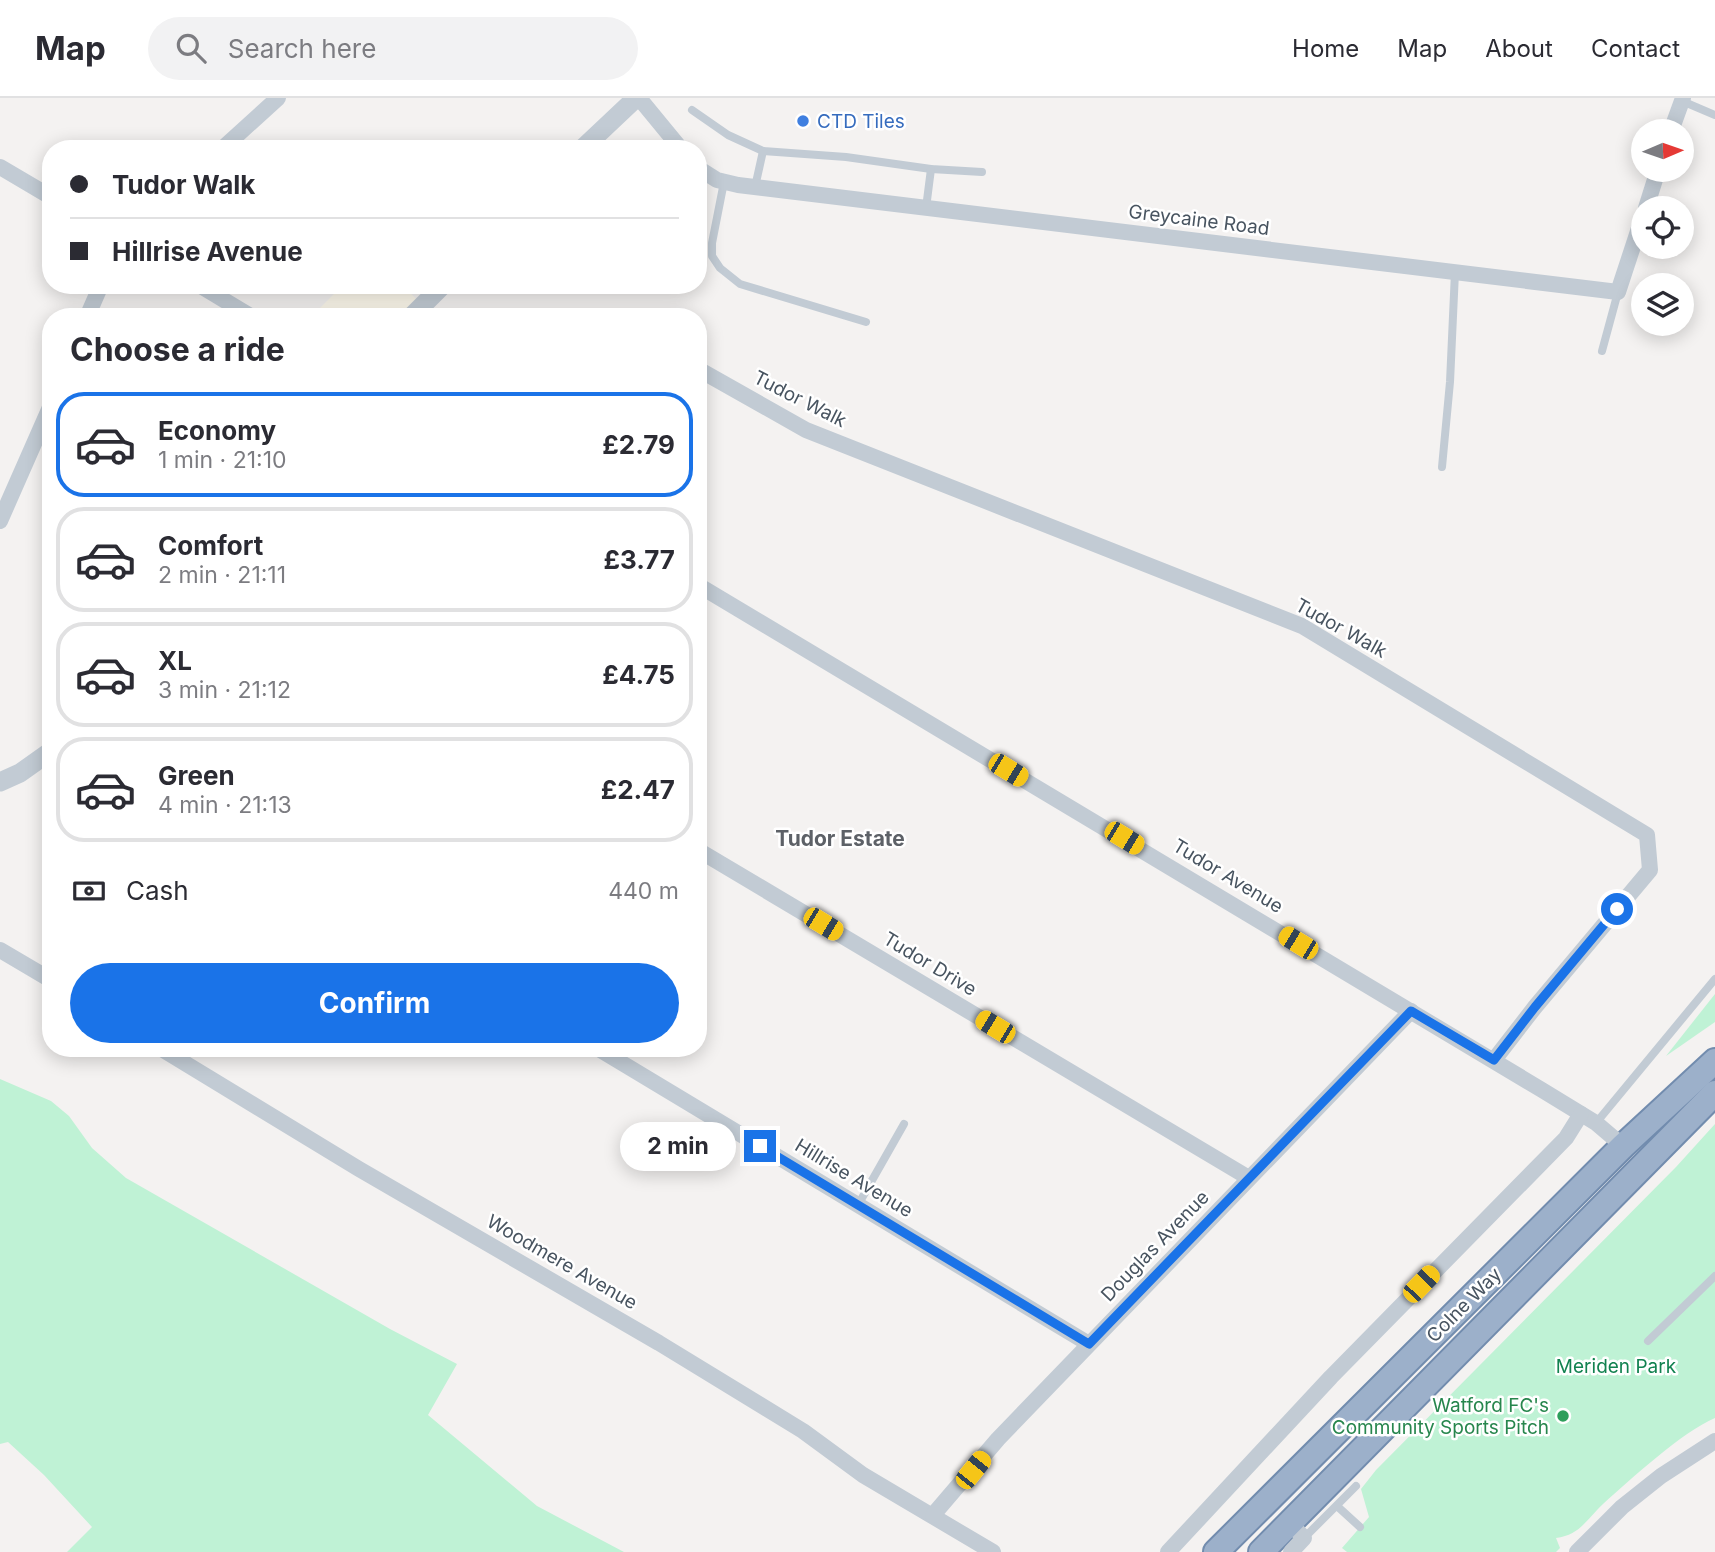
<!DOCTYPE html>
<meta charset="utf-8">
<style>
:root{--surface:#fff;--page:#f2f2f3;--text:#2b2b33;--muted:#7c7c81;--line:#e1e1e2;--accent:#1a73e8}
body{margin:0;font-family:Inter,sans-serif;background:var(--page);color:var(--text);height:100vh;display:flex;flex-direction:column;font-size:26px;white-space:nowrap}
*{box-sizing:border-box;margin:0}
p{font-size:23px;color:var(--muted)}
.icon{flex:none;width:38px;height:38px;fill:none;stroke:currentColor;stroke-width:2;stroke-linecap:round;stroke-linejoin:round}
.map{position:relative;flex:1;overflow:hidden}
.details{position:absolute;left:42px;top:210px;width:665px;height:749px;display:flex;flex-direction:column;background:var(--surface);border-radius:28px;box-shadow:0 4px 18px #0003}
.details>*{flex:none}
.guide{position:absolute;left:42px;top:42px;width:665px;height:154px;border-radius:28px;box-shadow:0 4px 18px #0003;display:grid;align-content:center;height:154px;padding:0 28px;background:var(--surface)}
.needle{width:46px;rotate:88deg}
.fabs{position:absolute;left:1631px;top:21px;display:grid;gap:14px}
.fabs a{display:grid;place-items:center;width:63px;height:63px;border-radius:50%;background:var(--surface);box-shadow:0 4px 18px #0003;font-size:35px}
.end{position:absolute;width:32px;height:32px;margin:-16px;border:9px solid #1a73e8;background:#fff;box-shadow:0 0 0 4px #fff}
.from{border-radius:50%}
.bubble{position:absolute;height:49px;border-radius:24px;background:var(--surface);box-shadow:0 4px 18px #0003;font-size:23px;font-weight:700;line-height:49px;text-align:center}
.car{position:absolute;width:21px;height:42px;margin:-21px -10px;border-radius:9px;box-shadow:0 0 5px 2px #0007;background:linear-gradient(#f5c518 24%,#345 0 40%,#f5c518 0 76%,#345 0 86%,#f5c518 0)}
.guide b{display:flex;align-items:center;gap:24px;height:66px;font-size:26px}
.guide b+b{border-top:2px solid var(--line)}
.guide i{width:18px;height:18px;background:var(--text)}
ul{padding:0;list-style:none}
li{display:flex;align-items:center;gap:21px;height:105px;margin:0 14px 10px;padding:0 14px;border:4px solid var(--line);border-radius:28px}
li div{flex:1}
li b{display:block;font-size:26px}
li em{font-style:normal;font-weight:700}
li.selected{border-color:var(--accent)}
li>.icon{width:63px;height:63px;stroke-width:1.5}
h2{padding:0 28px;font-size:32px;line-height:84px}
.pay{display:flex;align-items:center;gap:18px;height:77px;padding:0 28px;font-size:26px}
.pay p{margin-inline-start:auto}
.action{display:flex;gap:14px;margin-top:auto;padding:14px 28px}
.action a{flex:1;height:80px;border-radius:42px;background:var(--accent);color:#fff;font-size:28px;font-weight:700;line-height:80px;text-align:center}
header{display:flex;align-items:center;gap:42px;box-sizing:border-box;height:98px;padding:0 35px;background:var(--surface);border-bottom:2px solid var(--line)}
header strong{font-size:33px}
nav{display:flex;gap:38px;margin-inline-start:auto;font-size:24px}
.search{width:490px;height:63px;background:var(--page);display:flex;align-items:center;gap:18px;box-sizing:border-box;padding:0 24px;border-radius:38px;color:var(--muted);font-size:26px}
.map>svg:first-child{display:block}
.commercial{fill:#fdf9ec}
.green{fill:#bff2d5}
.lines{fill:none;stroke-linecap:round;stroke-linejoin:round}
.trunk-casing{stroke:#728cae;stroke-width:28}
.service{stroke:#c2cbd4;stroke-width:8}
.minor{stroke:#c2cbd4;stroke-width:16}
.tertiary{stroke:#c2cbd4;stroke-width:19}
.trunk{stroke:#9cb0ca;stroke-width:24}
.route{stroke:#1a73e8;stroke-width:9}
.shop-dot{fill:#3f7fe0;stroke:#fff;stroke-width:2.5}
.leisure-dot{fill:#2e9e5b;stroke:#fff;stroke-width:2.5}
.labels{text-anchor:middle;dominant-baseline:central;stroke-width:5;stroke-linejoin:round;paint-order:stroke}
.shop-label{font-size:19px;fill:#366cbe;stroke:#fff;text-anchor:start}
.street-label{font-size:19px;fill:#485460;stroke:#fff}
.park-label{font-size:19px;fill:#128250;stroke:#fff}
.leisure-label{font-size:19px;fill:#27864d;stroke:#fff;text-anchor:end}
.neighbourhood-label{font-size:21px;font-weight:bold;fill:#5d6167;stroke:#fff}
</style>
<header>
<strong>Map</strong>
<div class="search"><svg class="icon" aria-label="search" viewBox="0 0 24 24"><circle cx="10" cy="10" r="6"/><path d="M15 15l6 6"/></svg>Search here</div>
<nav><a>Home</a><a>Map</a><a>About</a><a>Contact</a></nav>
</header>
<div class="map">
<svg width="1715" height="1454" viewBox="0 0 1715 1454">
<rect width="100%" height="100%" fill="#f4f2f1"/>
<path class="commercial" d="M343,187h59l33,32h-124z"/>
<g class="green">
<path d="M1715,896v28l-49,34z"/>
<path d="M0,981l51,22 18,15 23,32 34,30 264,151 67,35 -29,51 109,91 87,46h-557l25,-25 -48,-52 -36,-33 -8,2z"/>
<path d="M1715,1026v294c-33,14 -84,61 -112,86 -17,16 -23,31 -47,34l4,10 -4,4h-209l-5,-4 27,-31 -8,-28 15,-19 300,-303z"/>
</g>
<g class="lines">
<defs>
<g id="trunk">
<path d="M1216,1454l407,-406 92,-85"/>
<path d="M1261,1454l454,-459"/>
</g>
</defs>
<use href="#trunk" class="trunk-casing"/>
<g class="service">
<path d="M1682,3l33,14"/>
<path d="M692,12l36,25 35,16 83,6 85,12 51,3"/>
<path d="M724,84l-12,61v13l8,12 20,16 126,38"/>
<path d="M755,89l8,-36"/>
<path d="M926,110l5,-39"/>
<path d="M1602,253l16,-59"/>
<path d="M1442,369l8,-85 5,-110"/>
<path d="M1596,1025l119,-144"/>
<path d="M858,1107l46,-81"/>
<path d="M1648,1243l67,-65"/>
<path d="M1337,1408l23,21"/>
<path d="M1304,1440l52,-52"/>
</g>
<g class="minor">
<path d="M639,0l42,51"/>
<path d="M1671,33l12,-33"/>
<path d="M222,51l56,-51"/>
<path d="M0,69l51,30"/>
<path d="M698,70l19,12 21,5 880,107 25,-76"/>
<path d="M1646,110l12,-38"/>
<path d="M199,187l53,32"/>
<path d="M87,219l14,-32"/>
<path d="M698,271l108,61 496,196 345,209 3,35 -115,137 -41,53"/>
<path d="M0,423l51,-116"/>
<path d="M698,487l844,505 54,33 27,23"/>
<path d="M698,752l551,328"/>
<path d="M0,852l51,30"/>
<path d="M160,950l199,121 300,174 144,88 60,44 130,77"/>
<path d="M597,950l492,296"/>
<path d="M933,1417l65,-76 413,-428"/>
<path d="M1290,1425l14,15 -13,14"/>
<path d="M1168,1454l163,-175 235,-239 15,-24"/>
<path d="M1577,1454l45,-45 39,-31 54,-35"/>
</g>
<g class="tertiary">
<path d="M582,51l54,-51"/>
<path d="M411,219l32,-32"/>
<path d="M0,684l20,-9 31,-22"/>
</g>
<use href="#trunk" class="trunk"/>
</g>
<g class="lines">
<path class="route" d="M760,1048l329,198 322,-333 83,49 41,-53 82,-98"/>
</g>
<circle class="shop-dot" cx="803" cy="23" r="7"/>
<circle class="leisure-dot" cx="1563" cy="1318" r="7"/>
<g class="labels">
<g class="shop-label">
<text x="817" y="23">CTD Tiles</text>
</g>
<g class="street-label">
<text transform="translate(1199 122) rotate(7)">Greycaine Road</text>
<text transform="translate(800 301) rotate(27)">Tudor Walk</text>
<text transform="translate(1341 530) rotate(29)">Tudor Walk</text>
<text transform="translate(1228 778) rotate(31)">Tudor Avenue</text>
<text transform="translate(930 866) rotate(31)">Tudor Drive</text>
<text transform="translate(854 1080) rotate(31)">Hillrise Avenue</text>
<text transform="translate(1155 1148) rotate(-46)">Douglas Avenue</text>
<text transform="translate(562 1164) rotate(30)">Woodmere Avenue</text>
<text transform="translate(1464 1207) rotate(-45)">Colne Way</text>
</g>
<g class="park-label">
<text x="1616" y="1268">Meriden Park</text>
</g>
<g class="leisure-label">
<text x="1549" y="1307">Watford FC's<tspan x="1549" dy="22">Community Sports Pitch</tspan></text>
</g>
<g class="neighbourhood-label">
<text x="840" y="740">Tudor Estate</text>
</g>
</g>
</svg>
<div class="fabs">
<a><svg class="needle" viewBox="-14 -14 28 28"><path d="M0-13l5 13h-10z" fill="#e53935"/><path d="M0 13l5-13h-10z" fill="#7c7c81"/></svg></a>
<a><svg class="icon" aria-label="locate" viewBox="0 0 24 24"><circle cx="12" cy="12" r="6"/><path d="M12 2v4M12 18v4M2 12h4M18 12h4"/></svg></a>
<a><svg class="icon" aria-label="layers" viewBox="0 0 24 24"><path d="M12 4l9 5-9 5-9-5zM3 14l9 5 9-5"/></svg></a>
</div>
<i class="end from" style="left:1617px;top:811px"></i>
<i class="end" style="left:760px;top:1048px"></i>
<div class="bubble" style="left:620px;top:1024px;width:116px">2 min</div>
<i class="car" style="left:1008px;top:672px;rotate:121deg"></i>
<i class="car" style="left:1124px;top:740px;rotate:121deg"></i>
<i class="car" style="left:823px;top:826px;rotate:121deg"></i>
<i class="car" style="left:1298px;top:845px;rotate:301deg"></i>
<i class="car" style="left:995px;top:929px;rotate:301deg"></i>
<i class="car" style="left:1421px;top:1186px;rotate:44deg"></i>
<i class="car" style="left:973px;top:1372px;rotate:39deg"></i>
<div class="guide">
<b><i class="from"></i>Tudor Walk</b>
<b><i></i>Hillrise Avenue</b>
</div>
<section class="details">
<h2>Choose a ride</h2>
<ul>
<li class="selected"><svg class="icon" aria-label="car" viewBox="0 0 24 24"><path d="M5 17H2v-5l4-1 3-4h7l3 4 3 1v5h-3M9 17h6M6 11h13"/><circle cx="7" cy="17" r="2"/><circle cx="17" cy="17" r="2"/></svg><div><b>Economy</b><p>1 min · 21:10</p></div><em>£2.79</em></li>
<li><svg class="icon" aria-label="car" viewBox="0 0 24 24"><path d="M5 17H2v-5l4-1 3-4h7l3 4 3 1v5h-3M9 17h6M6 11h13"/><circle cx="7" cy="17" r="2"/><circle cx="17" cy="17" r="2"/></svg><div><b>Comfort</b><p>2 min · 21:11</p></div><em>£3.77</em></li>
<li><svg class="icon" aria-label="car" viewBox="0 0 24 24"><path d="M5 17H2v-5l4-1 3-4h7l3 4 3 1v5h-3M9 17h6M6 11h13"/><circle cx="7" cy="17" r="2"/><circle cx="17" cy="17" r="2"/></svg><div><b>XL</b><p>3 min · 21:12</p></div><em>£4.75</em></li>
<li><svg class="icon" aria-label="car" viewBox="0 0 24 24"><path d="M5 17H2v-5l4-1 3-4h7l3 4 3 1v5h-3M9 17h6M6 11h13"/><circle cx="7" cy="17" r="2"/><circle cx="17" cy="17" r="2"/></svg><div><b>Green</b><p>4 min · 21:13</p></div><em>£2.47</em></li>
</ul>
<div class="pay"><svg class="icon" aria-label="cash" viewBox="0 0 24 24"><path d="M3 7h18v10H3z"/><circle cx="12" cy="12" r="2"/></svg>Cash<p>440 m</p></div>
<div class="action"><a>Confirm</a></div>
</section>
</div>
